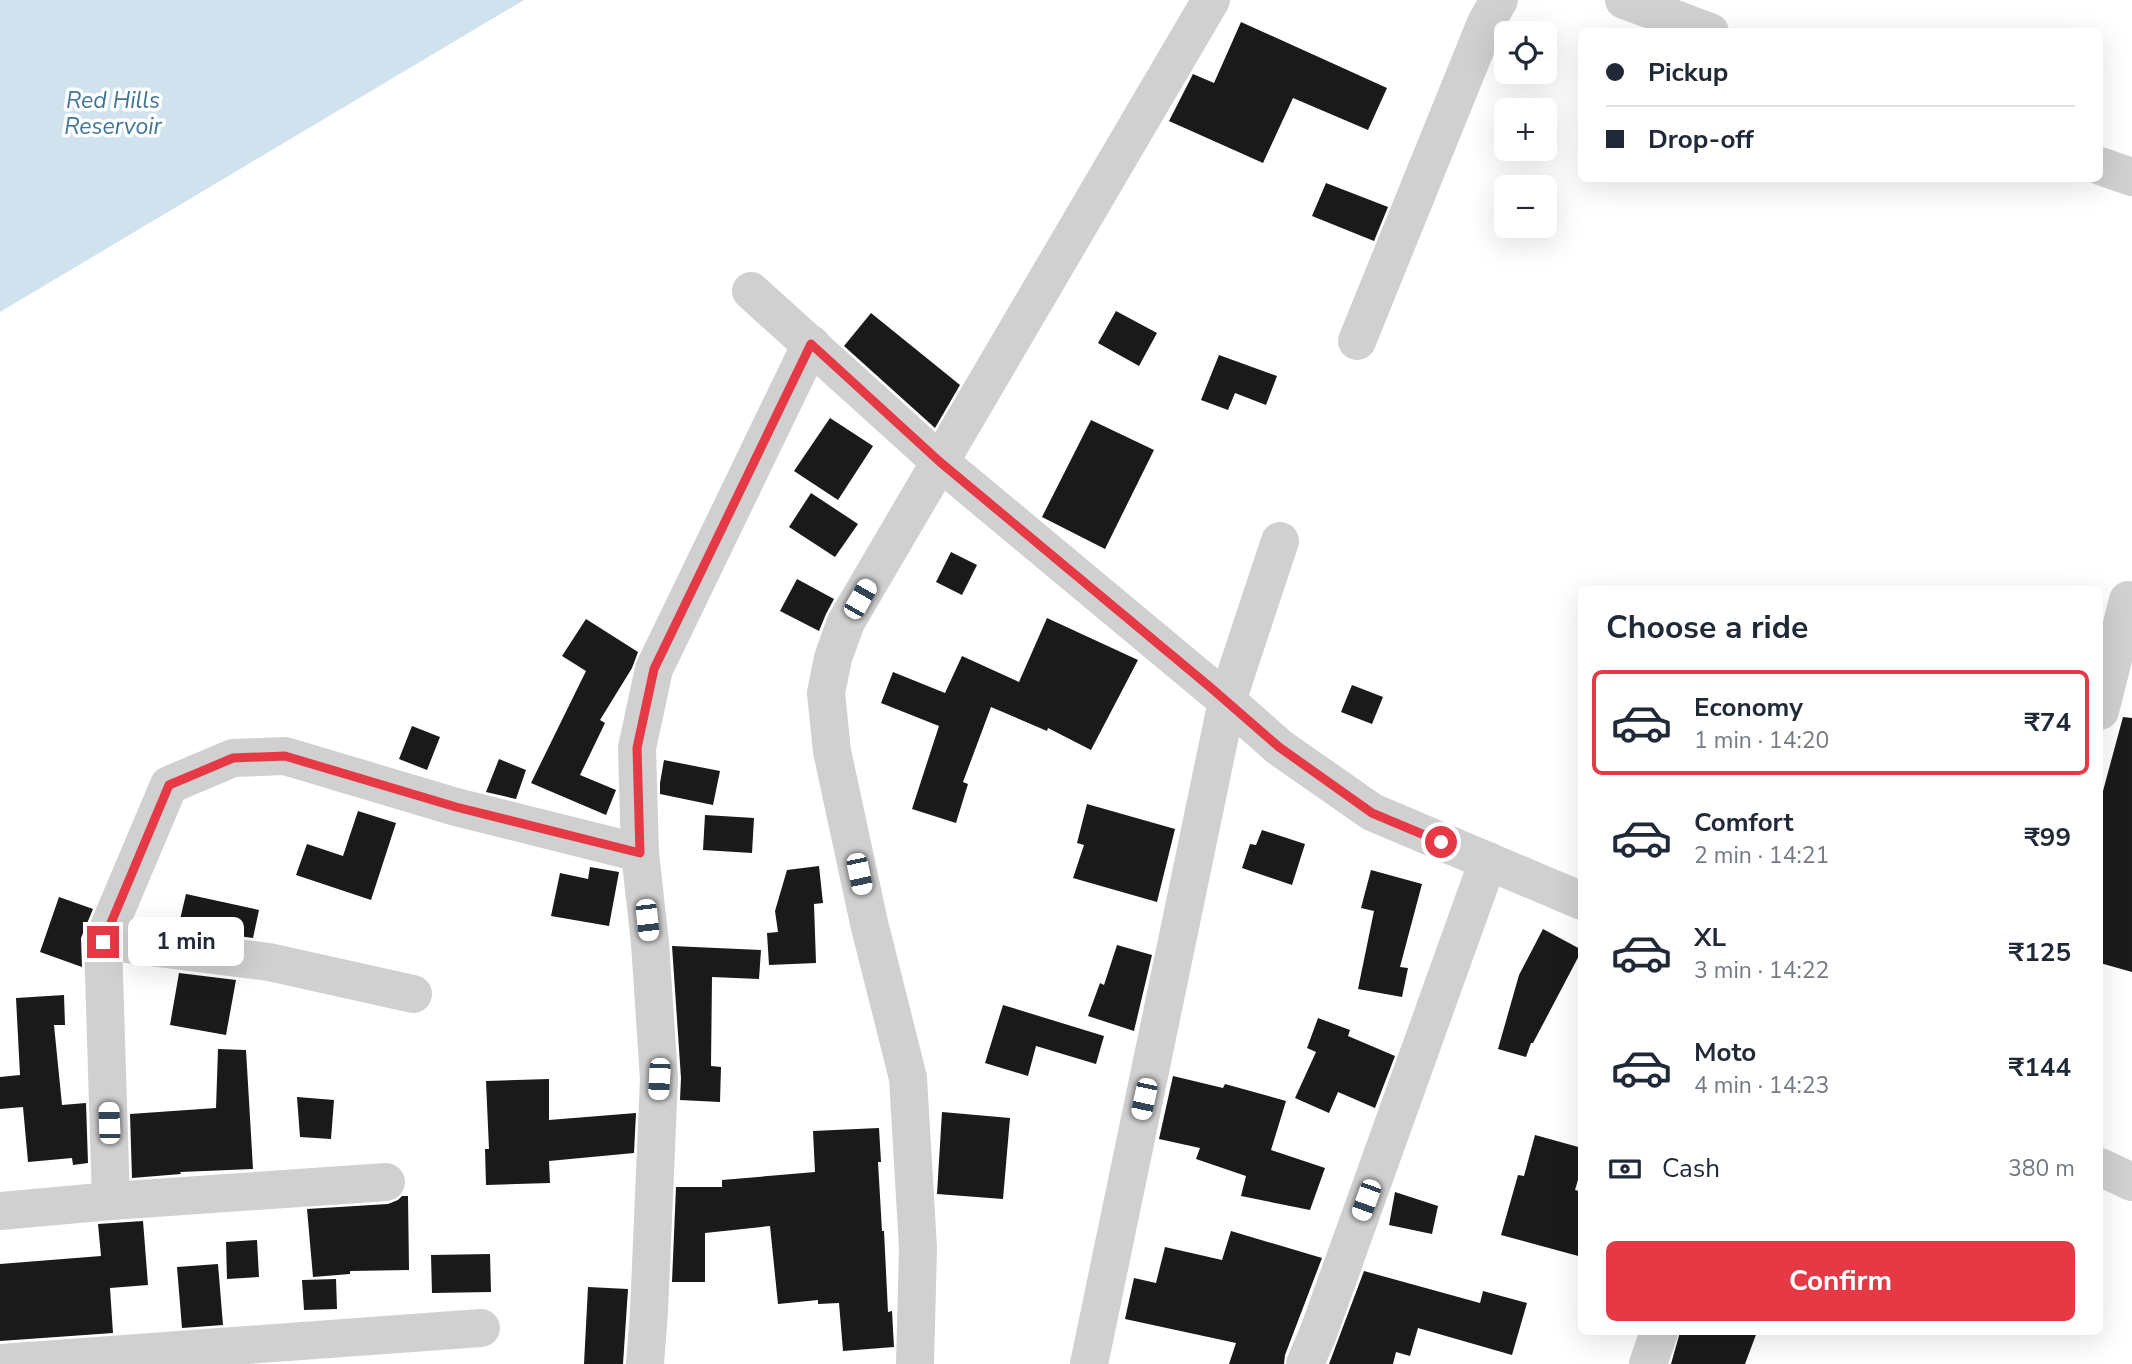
<!DOCTYPE html>
<meta charset="utf-8">
<style>
:root{--surface:#fff;--page:#f2f2f3;--text:#1f2937;--muted:#747a83;--line:#e0e1e3;--accent:#e63946}
body{margin:0;font-family:"Nunito Sans",sans-serif;background:var(--page);color:var(--text);height:100vh;display:flex;flex-direction:column;font-size:26px;white-space:nowrap}
*{box-sizing:border-box;margin:0}
p{font-size:23px;color:var(--muted)}
.icon{flex:none;width:38px;height:38px;fill:none;stroke:currentColor;stroke-width:2;stroke-linecap:round;stroke-linejoin:round}
.map{position:relative;flex:1;overflow:hidden}
.sheet{position:absolute;left:1578px;top:586px;width:525px;height:749px;display:flex;flex-direction:column;background:var(--surface);border-radius:10px;box-shadow:0 7px 28px #0002}
.sheet>*{flex:none}
.hud{position:absolute;left:1578px;top:28px;width:525px;height:154px;border-radius:10px;box-shadow:0 7px 28px #0002;display:grid;align-content:center;height:154px;padding:0 28px;background:var(--surface)}
.controls{position:absolute;left:1494px;top:21px;display:grid;gap:14px}
.controls a{display:grid;place-items:center;width:63px;height:63px;border-radius:10px;background:var(--surface);box-shadow:0 7px 28px #0002;font-size:35px}
.end{position:absolute;width:32px;height:32px;margin:-16px;border:9px solid #e63946;background:#fff;box-shadow:0 0 0 4px #fff}
.from{border-radius:50%}
.bubble{position:absolute;height:49px;border-radius:10px;background:var(--surface);box-shadow:0 7px 28px #0002;font-size:23px;font-weight:700;line-height:49px;text-align:center}
.car{position:absolute;width:21px;height:42px;margin:-21px -10px;border-radius:9px;box-shadow:0 0 5px 2px #0007;background:linear-gradient(#fff 24%,#345 0 40%,#fff 0 76%,#345 0 86%,#fff 0)}
.hud b{display:flex;align-items:center;gap:24px;height:66px;font-size:26px}
.hud b+b{border-top:2px solid var(--line)}
.hud i{width:18px;height:18px;background:var(--text)}
ul{padding:0;list-style:none}
li{display:flex;align-items:center;gap:21px;height:105px;margin:0 14px 10px;padding:0 14px;border:4px solid transparent;border-radius:10px}
li div{flex:1}
li b{display:block;font-size:26px}
li em{font-style:normal;font-weight:700}
li.current{border-color:var(--accent)}
li>.icon{width:63px;height:63px;stroke-width:1.5}
h2{padding:0 28px;font-size:32px;line-height:84px}
.pay{display:flex;align-items:center;gap:18px;height:77px;padding:0 28px;font-size:26px}
.pay p{margin-inline-start:auto}
.cta{display:flex;gap:14px;margin-top:auto;padding:14px 28px}
.cta a{flex:1;height:80px;border-radius:10px;background:var(--accent);color:#fff;font-size:28px;font-weight:700;line-height:80px;text-align:center}
.map>svg:first-child{display:block}
.water{fill:#cfe2ee}
.building{fill:#1a1a1a}
.lines{fill:none;stroke-linecap:round;stroke-linejoin:round}
.street{stroke:#d0d0d0;stroke-width:38}
.route{stroke:#e63946;stroke-width:9}
.labels{text-anchor:middle;dominant-baseline:central;stroke-width:7;stroke-linejoin:round;paint-order:stroke}
.water-label{font-size:23px;font-style:italic;fill:#3f7597;stroke:#fff}
</style>
<div class="map">
<svg width="2132" height="1364" viewBox="0 0 2132 1364">
<rect width="100%" height="100%" fill="#fff"/>
<path class="water" d="M0,0h524l-524,312z"/>
<g class="building">
<path d="M1241,22l146,66 -19,42 -75,-32 -30,65 -94,-42 24,-47 21,9z"/>
<path d="M1326,183l62,24 -14,34 -62,-25z"/>
<path d="M1116,311l41,22 -18,33 -41,-23z"/>
<path d="M871,313l89,72 -25,43 -91,-82z"/>
<path d="M1219,355l58,21 -11,29 -31,-12 -7,17 -27,-10z"/>
<path d="M830,418l43,28 -35,54 -44,-29z"/>
<path d="M1091,420l63,30 -49,99 -63,-32z"/>
<path d="M811,493l47,31 -23,33 -46,-30z"/>
<path d="M951,552l26,13 -15,30 -26,-13z"/>
<path d="M797,579l37,20 -8,15 -7,17 -39,-20z"/>
<path d="M1047,618l91,42 -47,90 -43,-22 -1,3 -56,-24 -28,75 5,2 -12,39 -44,-14 27,-83 -58,-23 12,-31 52,21 17,-37 57,26z"/>
<path d="M586,619l52,33 -6,16 -32,52 5,3 -25,52 36,15 -10,25 -75,-32 55,-112 -24,-15z"/>
<path d="M1352,685l31,12 -11,27 -31,-12z"/>
<path d="M2123,717l9,1v254l-32,-9v-161z"/>
<path d="M412,726l28,11 -13,33 -28,-11z"/>
<path d="M499,759l27,11 -10,29 -30,-7z"/>
<path d="M664,760l56,11 -7,34 -53,-11v-11z"/>
<path d="M1087,804l88,25 -18,73 -84,-24 11,-33 -7,-2z"/>
<path d="M358,811l38,12 -25,77 -75,-25 11,-31 36,12z"/>
<path d="M705,815l49,3 -2,35 -49,-3z"/>
<path d="M1262,830l43,14 -13,41 -50,-17 8,-24 6,1z"/>
<path d="M819,866l4,37 -9,1 2,59 -47,2 -2,-32 11,-1 -3,-21 12,-41z"/>
<path d="M590,867l29,5 -10,54 -58,-10 9,-43 28,6z"/>
<path d="M1371,870l51,14 -22,83 8,1 -6,29 -44,-8 16,-78 -13,-3z"/>
<path d="M186,894l73,16 -6,28 -75,-10z"/>
<path d="M59,897l34,12 -12,29 1,29 -42,-15z"/>
<path d="M1543,929l39,21 -49,93h-2l-5,14 -28,-8 21,-74z"/>
<path d="M1117,945l35,10 -18,76 -46,-15 12,-33 4,2z"/>
<path d="M672,946l89,4 -2,29 -47,-2 -1,89 10,1 -1,35 -40,-2 1,-22z"/>
<path d="M179,973l57,7 -10,55 -56,-10z"/>
<path d="M64,995l1,30h-11l8,80 24,-2 2,60 -15,2 -1,-7 -44,4 -5,-55 -23,2v-32l20,-2 -4,-77z"/>
<path d="M1003,1005l101,31 -8,28 -60,-18 -8,30 -43,-13z"/>
<path d="M1318,1018l32,12 -2,6 47,20 -20,52 -37,-16 -9,21 -34,-15 21,-46 -9,-4z"/>
<path d="M218,1049l28,1 7,119 -73,3 1,2 -49,4 -2,-64 86,-6z"/>
<path d="M1173,1076l50,12 2,-4 61,17 -15,49 54,18 -15,42 -69,-14 5,-20 -50,-17 4,-11 -41,-9z"/>
<path d="M549,1079v41l87,-7 -2,40 -85,8 1,22 -64,2 -1,-36h4l-3,-68z"/>
<path d="M297,1097l37,3 -3,39 -31,-2z"/>
<path d="M942,1112l68,6 -7,81 -66,-5z"/>
<path d="M879,1128l2,34h-3l4,69h2l4,81 4,-1 2,36 -51,4 -4,-48 -21,1v-4l-40,4 -8,-78 -65,7v49h-33l4,-95h46v-7l93,-8 -2,-41z"/>
<path d="M1535,1135l47,13v18l-7,24 7,2v65l-81,-22 17,-60 6,1z"/>
<path d="M1395,1192l43,14 -6,28 -43,-9z"/>
<path d="M402,1196h6l1,74 -59,1v3l-37,3 -6,-68 81,-5 10,-4z"/>
<path d="M143,1221l5,64 -38,3 3,45 -113,8v-77l101,-8 -3,-32z"/>
<path d="M1231,1231l91,27 -37,97 -1,9h-55l7,-21 -111,-24 9,-41 22,5 9,-36 57,13z"/>
<path d="M257,1240l2,37 -32,2 -1,-37z"/>
<path d="M490,1254l1,38 -59,1 -1,-38z"/>
<path d="M218,1264l5,61 -41,3 -5,-61z"/>
<path d="M1364,1271l116,32 3,-12 44,12 -15,52 -94,-27 -8,28 -14,-4 -3,12h-64z"/>
<path d="M336,1279l1,30 -33,1 -2,-30z"/>
<path d="M588,1287l40,2 -5,75h-39z"/>
<path d="M1680,1332h77l-12,32h-74z"/>
</g>
<g class="lines">
<g class="street">
<path d="M1624,0l86,32"/>
<path d="M2100,166l32,11"/>
<path d="M751,291l189,171 287,239 52,46 93,65 210,89"/>
<path d="M1357,341l129,-318 13,-23"/>
<path d="M2100,711l28,-111"/>
<path d="M103,941l166,21 144,32"/>
<path d="M2100,1167l32,15"/>
<path d="M111,1201l-8,-260 66,-156 64,-27 52,-2 171,51 184,46"/>
<path d="M0,1211l111,-10 275,-19"/>
<path d="M0,1363l481,-35"/>
<path d="M645,1364l4,-52 10,-233 -9,-136 -10,-90 -3,-105 17,-79 157,-325"/>
<path d="M915,1364l3,-116 -10,-170 -39,-155 -37,-172 -6,-58 7,-35 13,-36 365,-622"/>
<path d="M1089,1364l138,-663 53,-160"/>
<path d="M1305,1364l14,-33 169,-470"/>
<path d="M1648,1364l11,-32"/>
</g>
</g>
<g class="lines">
<path class="route" d="M103,942l66,-157 64,-27 52,-2 171,51 184,46 -3,-105 17,-79 157,-325 129,118 270,225 69,60 93,66 69,29"/>
</g>
<g class="labels">
<g class="water-label">
<text x="113" y="100">Red Hills<tspan x="113" dy="26">Reservoir</tspan></text>
</g>
</g>
</svg>
<div class="controls">
<a><svg class="icon" aria-label="locate" viewBox="0 0 24 24"><circle cx="12" cy="12" r="6"/><path d="M12 2v4M12 18v4M2 12h4M18 12h4"/></svg></a>
<a>+</a>
<a>−</a>
</div>
<i class="end from" style="left:1441px;top:842px"></i>
<i class="end" style="left:103px;top:942px"></i>
<div class="bubble" style="left:128px;top:917px;width:116px">1 min</div>
<i class="car" style="left:860px;top:599px;rotate:30deg"></i>
<i class="car" style="left:859px;top:874px;rotate:168deg"></i>
<i class="car" style="left:647px;top:920px;rotate:174deg"></i>
<i class="car" style="left:659px;top:1079px;rotate:183deg"></i>
<i class="car" style="left:1144px;top:1099px;rotate:192deg"></i>
<i class="car" style="left:109px;top:1123px;rotate:358deg"></i>
<i class="car" style="left:1366px;top:1200px;rotate:200deg"></i>
<div class="hud">
<b><i class="from"></i>Pickup</b>
<b><i></i>Drop-off</b>
</div>
<section class="sheet">
<h2>Choose a ride</h2>
<ul>
<li class="current"><svg class="icon" aria-label="car" viewBox="0 0 24 24"><path d="M5 17H2v-5l4-1 3-4h7l3 4 3 1v5h-3M9 17h6M6 11h13"/><circle cx="7" cy="17" r="2"/><circle cx="17" cy="17" r="2"/></svg><div><b>Economy</b><p>1 min · 14:20</p></div><em>₹74</em></li>
<li><svg class="icon" aria-label="car" viewBox="0 0 24 24"><path d="M5 17H2v-5l4-1 3-4h7l3 4 3 1v5h-3M9 17h6M6 11h13"/><circle cx="7" cy="17" r="2"/><circle cx="17" cy="17" r="2"/></svg><div><b>Comfort</b><p>2 min · 14:21</p></div><em>₹99</em></li>
<li><svg class="icon" aria-label="car" viewBox="0 0 24 24"><path d="M5 17H2v-5l4-1 3-4h7l3 4 3 1v5h-3M9 17h6M6 11h13"/><circle cx="7" cy="17" r="2"/><circle cx="17" cy="17" r="2"/></svg><div><b>XL</b><p>3 min · 14:22</p></div><em>₹125</em></li>
<li><svg class="icon" aria-label="car" viewBox="0 0 24 24"><path d="M5 17H2v-5l4-1 3-4h7l3 4 3 1v5h-3M9 17h6M6 11h13"/><circle cx="7" cy="17" r="2"/><circle cx="17" cy="17" r="2"/></svg><div><b>Moto</b><p>4 min · 14:23</p></div><em>₹144</em></li>
</ul>
<div class="pay"><svg class="icon" aria-label="cash" viewBox="0 0 24 24"><path d="M3 7h18v10H3z"/><circle cx="12" cy="12" r="2"/></svg>Cash<p>380 m</p></div>
<div class="cta"><a>Confirm</a></div>
</section>
</div>
